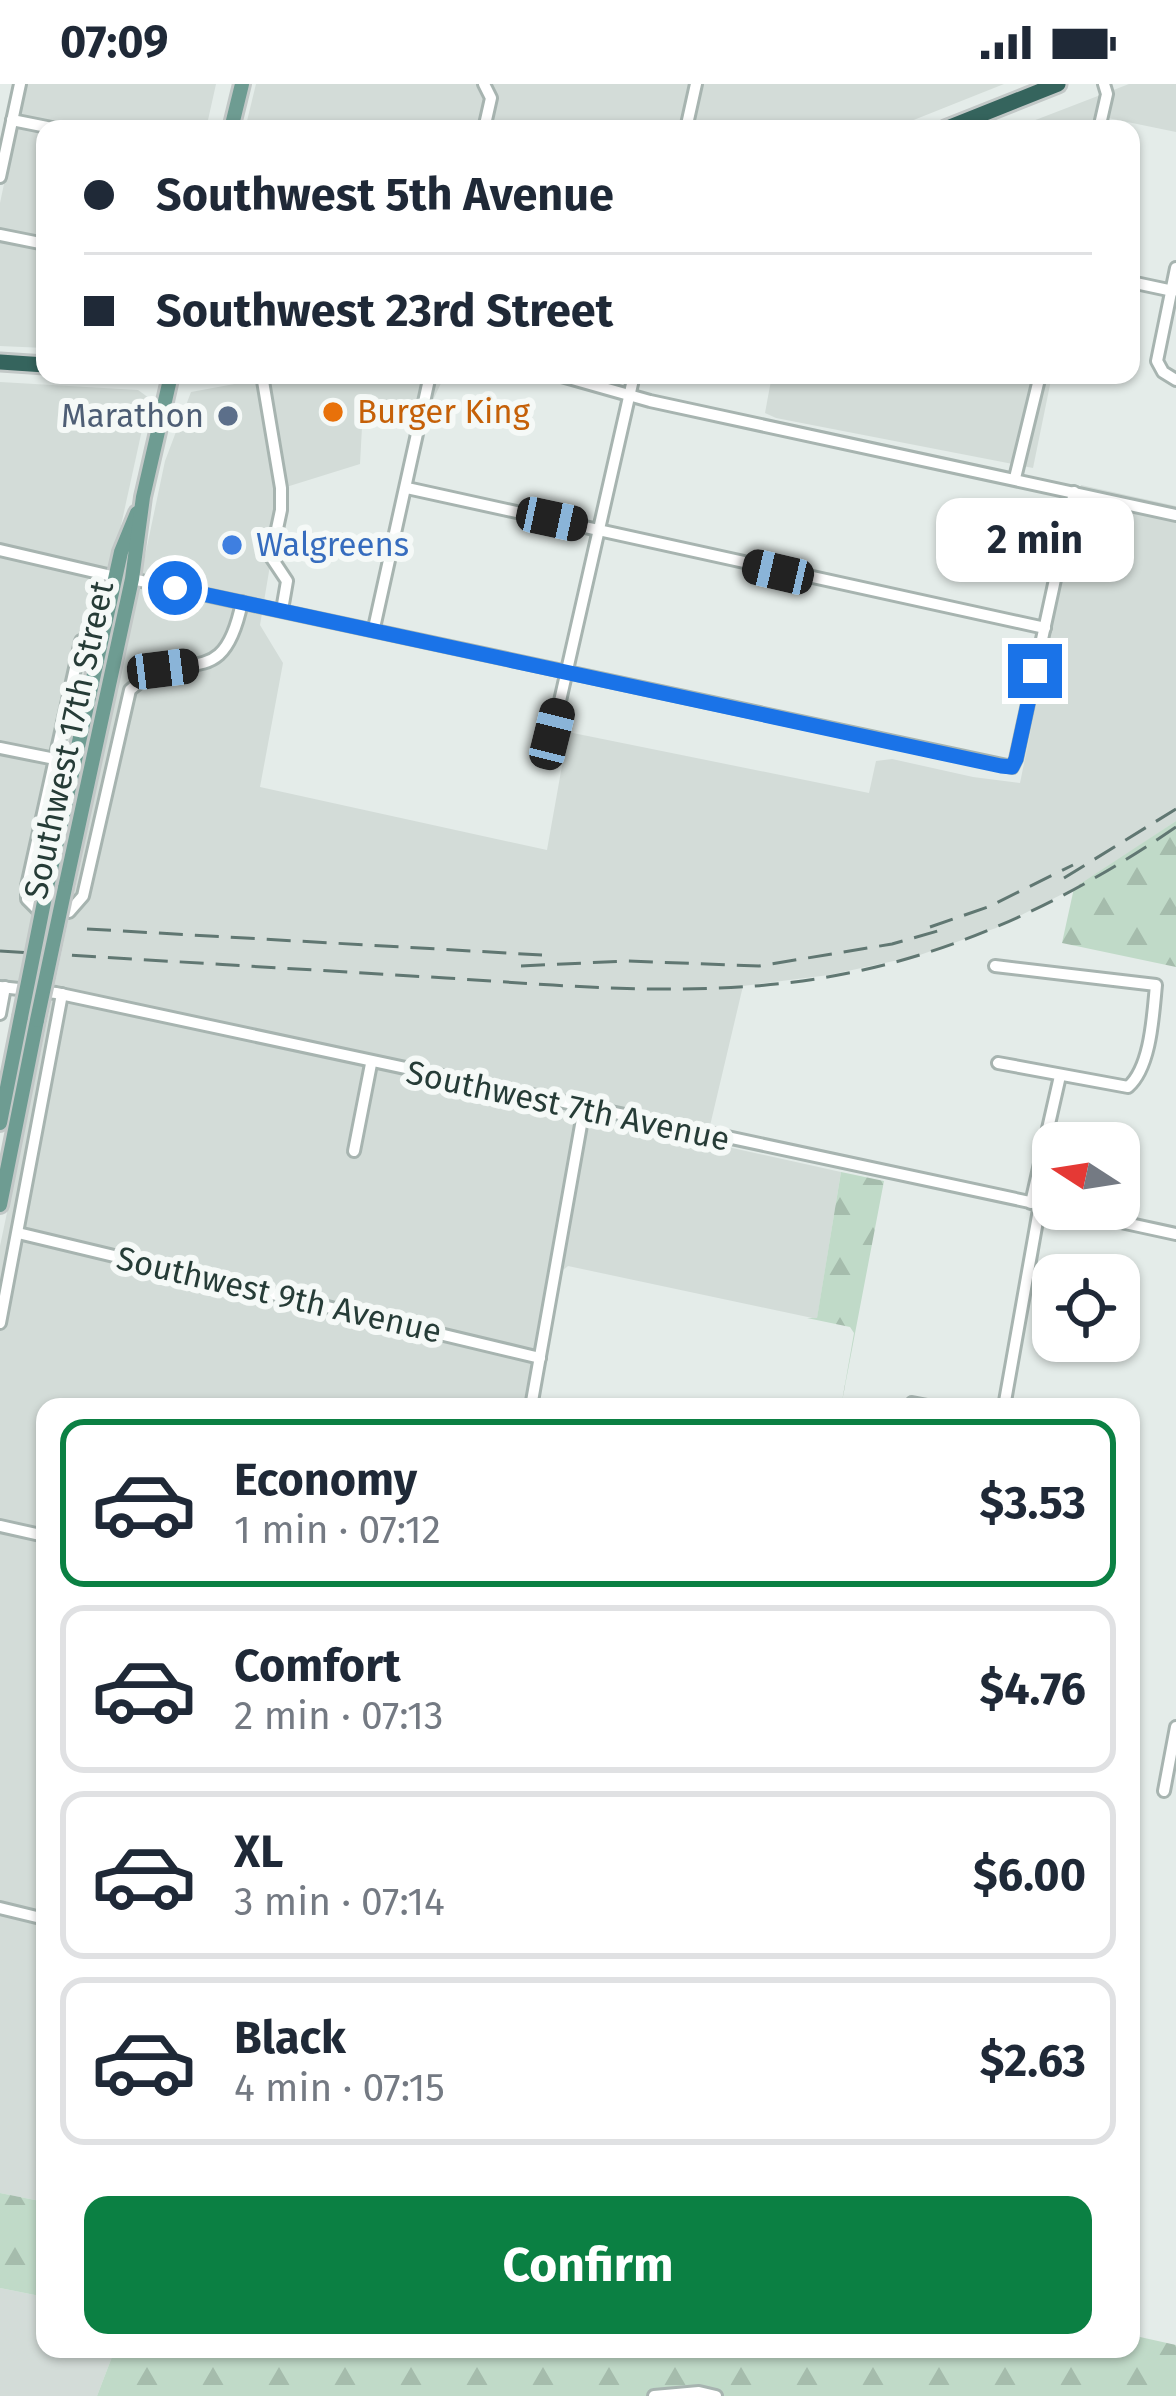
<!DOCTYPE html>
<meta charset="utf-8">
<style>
:root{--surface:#fff;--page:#f6f6f7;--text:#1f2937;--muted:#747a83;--line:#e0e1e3;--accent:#0b8043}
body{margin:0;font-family:"Fira Sans",sans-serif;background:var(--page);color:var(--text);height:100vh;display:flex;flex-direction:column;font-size:45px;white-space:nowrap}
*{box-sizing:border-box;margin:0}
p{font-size:39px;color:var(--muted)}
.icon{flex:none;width:66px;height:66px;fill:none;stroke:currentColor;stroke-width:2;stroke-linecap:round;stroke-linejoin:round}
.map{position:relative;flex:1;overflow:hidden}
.panel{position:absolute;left:36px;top:1314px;width:1104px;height:960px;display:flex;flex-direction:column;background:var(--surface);border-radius:24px;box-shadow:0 3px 9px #0004}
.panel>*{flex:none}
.top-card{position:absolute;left:36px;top:36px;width:1104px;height:264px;border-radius:24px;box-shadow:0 3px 9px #0004;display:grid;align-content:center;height:264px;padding:0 48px;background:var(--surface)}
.needle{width:78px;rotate:282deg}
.fabs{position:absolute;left:1032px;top:1038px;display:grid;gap:24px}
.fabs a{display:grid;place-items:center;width:108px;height:108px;border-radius:24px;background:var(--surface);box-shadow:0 3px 9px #0004;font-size:60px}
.end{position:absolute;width:54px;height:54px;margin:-27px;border:15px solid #1a73e8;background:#fff;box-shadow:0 0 0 6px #fff}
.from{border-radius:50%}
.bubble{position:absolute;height:84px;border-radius:24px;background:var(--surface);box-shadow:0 3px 9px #0004;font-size:39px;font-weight:700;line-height:84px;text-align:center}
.car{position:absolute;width:36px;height:72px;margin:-36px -18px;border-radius:15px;box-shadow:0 0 9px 3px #0007;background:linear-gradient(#222 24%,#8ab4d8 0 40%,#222 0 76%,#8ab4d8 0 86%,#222 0)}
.top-card b{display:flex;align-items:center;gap:42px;height:114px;font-size:45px}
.top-card b+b{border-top:3px solid var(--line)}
.top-card i{width:30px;height:30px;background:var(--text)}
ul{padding:21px 0 0;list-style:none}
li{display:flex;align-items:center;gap:36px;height:168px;margin:0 24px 18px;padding:0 24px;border:6px solid var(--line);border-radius:24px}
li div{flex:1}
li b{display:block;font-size:45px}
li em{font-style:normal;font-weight:700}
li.on{border-color:var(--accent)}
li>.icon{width:108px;height:108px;stroke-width:1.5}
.action{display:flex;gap:24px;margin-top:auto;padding:24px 48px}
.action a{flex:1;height:138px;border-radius:24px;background:var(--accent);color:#fff;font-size:48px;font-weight:700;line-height:138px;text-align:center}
.status{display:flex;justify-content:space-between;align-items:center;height:84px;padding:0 60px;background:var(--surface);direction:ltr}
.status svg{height:33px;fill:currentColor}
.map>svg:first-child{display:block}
.built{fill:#d3dcd8}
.forest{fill:url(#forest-firs)}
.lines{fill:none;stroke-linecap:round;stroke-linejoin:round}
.minor-casing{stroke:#a7b4b0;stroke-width:16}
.major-casing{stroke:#c2c8c7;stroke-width:20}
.highway-casing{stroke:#c2c8c7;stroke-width:21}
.minor{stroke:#fff;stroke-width:10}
.major{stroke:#6e9c92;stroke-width:14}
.highway{stroke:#35645d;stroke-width:15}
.rail{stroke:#607772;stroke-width:3;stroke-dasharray:24 12;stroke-linecap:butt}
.major-bridge-casing{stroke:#c2c8c7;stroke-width:20;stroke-linecap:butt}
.major-bridge{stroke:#6e9c92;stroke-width:14}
.route{stroke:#1a73e8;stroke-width:15}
.food-dot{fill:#e8710a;stroke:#f5f9f7;stroke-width:4.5}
.service-dot{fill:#5c6f8a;stroke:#f5f9f7;stroke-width:4.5}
.shop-dot{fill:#3f7fe0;stroke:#f5f9f7;stroke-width:4.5}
.labels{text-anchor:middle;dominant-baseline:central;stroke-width:12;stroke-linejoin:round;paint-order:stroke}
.food-label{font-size:33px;fill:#c56008;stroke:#f5f9f7;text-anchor:start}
.service-label{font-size:33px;fill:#4e5e75;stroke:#f5f9f7;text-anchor:end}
.shop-label{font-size:33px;fill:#366cbe;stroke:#f5f9f7;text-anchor:start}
.street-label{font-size:33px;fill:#263c37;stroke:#f5f9f7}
</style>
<div class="status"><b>07:09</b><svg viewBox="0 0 49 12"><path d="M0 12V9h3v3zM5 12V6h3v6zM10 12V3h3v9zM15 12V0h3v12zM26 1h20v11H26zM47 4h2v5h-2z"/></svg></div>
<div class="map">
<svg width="1176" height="2312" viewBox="0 0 1176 2312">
<defs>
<pattern id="forest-firs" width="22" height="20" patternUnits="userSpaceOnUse" patternTransform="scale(3)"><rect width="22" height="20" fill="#c0dac8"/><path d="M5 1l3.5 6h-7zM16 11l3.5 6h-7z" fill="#a5bcac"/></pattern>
</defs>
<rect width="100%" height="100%" fill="#e4ece9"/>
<g class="built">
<path d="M25,0h191l-10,45h-161v219l-45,-2v-143z"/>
<path d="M256,0h748l-113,45h-646z"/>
<path d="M1129,0h47v48l-68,-14 -3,11h-93z"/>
<path d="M283,291h178l-18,4 -17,36 -64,12 -2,37 -77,24 -23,137 23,38 -23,124 287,63 21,-118 301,61 7,-32 16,-2 81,18 47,6 61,-298 95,21v4l-32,-7 -3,8 35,9v301l-94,63 -86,44 -79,28 -88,19 -86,11 -34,144 -655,-142 111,-527 26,-69z"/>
<path d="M772,291h280l-19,93 -257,-50 -11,-5z"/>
<path d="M0,298l138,8 11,8 -38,173 -111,-26z"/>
<path d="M0,471l109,25 -87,404 -22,-2v-229l58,12 3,-9 -61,-13z"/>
<path d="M52,913l789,175 -24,147 -249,-53 -5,4 -27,137h-491v795l-45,-9v-947z"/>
<path d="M0,2204l45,9v52h70l-18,47h-97z"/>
</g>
<g class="forest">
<path d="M1176,737v146l-114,-24 12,-55z"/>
<path d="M841,1088l43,9 -43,226 13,-74 -4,-6 -43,-9h10z"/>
<path d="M0,2109l45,9v95l-45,-9z"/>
<path d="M1131,2251l45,10v51h-1079l18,-47h1016z"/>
</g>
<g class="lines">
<defs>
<g id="minor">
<path d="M484,0l7,14 -7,31"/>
<path d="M12,36l45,9"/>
<path d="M686,45l10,-45"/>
<path d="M1099,45l8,-35 -3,-10"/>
<path d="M0,93l20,-93"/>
<path d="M0,151l45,9"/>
<path d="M1176,184l-19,93 6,11 13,8"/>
<path d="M1131,198l42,9"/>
<path d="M262,291l19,113v22l-10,47 16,24 -5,29"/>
<path d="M558,291l92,26 526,114"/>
<path d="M1015,394l25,-103"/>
<path d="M407,404l638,140"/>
<path d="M0,466l116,27"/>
<path d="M132,495l880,188 4,-8 58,-267"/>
<path d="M374,544l56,-253"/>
<path d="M81,557l-54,245v13l11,11 31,2 14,-16 47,-206c53,-49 92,9 112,-88"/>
<path d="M550,661l84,-370"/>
<path d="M0,664l55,11"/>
<path d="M995,882l161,19c-3,30 -5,82 -28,102l-130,-24"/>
<path d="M0,903l56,6 997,214"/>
<path d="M0,930l5,-27"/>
<path d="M354,1067l17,-87"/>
<path d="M1031,1119l29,-127"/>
<path d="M1061,1125l115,25"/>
<path d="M18,1149l522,125"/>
<path d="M0,1239l62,-329"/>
<path d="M912,1319l21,4"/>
<path d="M531,1323l53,-299"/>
<path d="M1004,1323l36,-203"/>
<path d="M0,1442l45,10"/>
<path d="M1164,1707l12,-64"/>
<path d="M0,1824l45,11"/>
<path d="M654,2312l45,-4 17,4"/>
</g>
<g id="major">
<path d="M231,45l11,-45"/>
<path d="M47,803l74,-335 16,-39"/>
<path d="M65,804l67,-309 11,-82 28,-122"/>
<path d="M0,1039l21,-106"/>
<path d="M0,1121l37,-185"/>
</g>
<g id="highway">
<path d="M945,45l113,-45"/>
<path d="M0,278l45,3"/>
</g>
</defs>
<use href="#minor" class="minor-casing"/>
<use href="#major" class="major-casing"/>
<use href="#highway" class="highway-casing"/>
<use href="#minor" class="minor"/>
<use href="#major" class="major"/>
<use href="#highway" class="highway"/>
<g class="rail">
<path d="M1064,794l112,-69"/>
<path d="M930,843l58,-20 85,-42"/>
<path d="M87,845l455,26"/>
<path d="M0,867c149,9 297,18 446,27 139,9 280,23 417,-8 113,-25 218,-78 313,-143"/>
<path d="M521,882l106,-5 132,5 133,-22 56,-16"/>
</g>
<defs>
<g id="major-bridge">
<path d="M21,933l26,-130"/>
<path d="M37,936l28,-132"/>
</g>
</defs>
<use href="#major-bridge" class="major-bridge-casing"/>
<use href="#major-bridge" class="major-bridge"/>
</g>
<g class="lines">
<path class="route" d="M175,504l826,178 11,1 4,-8 19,-88"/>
</g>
<circle class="food-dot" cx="333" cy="328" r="12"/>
<circle class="service-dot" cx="228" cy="332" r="12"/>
<circle class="shop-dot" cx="232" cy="461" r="12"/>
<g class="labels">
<g class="food-label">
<text x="357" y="328">Burger King</text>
</g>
<g class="service-label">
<text x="204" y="332">Marathon</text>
</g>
<g class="shop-label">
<text x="256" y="461">Walgreens</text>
</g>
<g class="street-label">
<text transform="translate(69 656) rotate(-78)">Southwest 17th Street</text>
<text transform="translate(568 1022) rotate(12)">Southwest 7th Avenue</text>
<text transform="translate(279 1211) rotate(13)">Southwest 9th Avenue</text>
</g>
</g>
</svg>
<div class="fabs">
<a><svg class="needle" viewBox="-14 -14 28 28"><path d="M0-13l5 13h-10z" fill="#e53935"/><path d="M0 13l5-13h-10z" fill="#747a83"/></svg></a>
<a><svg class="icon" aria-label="locate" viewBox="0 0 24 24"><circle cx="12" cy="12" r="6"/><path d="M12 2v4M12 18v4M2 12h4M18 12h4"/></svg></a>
</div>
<i class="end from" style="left:175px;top:504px"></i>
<i class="end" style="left:1035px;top:587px"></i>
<div class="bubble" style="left:936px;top:414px;width:198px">2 min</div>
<i class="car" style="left:552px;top:435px;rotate:102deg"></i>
<i class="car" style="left:778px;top:488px;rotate:283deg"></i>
<i class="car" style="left:163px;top:585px;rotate:83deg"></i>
<i class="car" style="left:552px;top:650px;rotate:14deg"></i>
<div class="top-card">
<b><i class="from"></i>Southwest 5th Avenue</b>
<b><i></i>Southwest 23rd Street</b>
</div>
<section class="panel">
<ul>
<li class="on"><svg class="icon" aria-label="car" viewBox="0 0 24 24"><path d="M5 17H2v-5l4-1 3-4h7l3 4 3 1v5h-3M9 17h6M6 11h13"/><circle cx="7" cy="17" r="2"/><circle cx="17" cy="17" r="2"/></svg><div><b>Economy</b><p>1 min · 07:12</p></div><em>$3.53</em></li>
<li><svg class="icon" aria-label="car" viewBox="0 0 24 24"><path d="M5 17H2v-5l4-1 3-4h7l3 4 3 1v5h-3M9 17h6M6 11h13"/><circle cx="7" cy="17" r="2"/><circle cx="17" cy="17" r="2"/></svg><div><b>Comfort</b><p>2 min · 07:13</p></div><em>$4.76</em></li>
<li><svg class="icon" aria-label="car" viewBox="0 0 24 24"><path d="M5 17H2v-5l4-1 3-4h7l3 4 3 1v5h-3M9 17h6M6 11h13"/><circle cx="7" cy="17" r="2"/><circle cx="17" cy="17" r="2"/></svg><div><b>XL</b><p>3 min · 07:14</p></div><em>$6.00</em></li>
<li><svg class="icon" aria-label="car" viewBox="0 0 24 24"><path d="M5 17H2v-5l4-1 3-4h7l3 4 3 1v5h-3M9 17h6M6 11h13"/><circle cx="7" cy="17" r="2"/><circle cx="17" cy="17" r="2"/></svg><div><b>Black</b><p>4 min · 07:15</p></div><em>$2.63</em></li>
</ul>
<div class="action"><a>Confirm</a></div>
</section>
</div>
